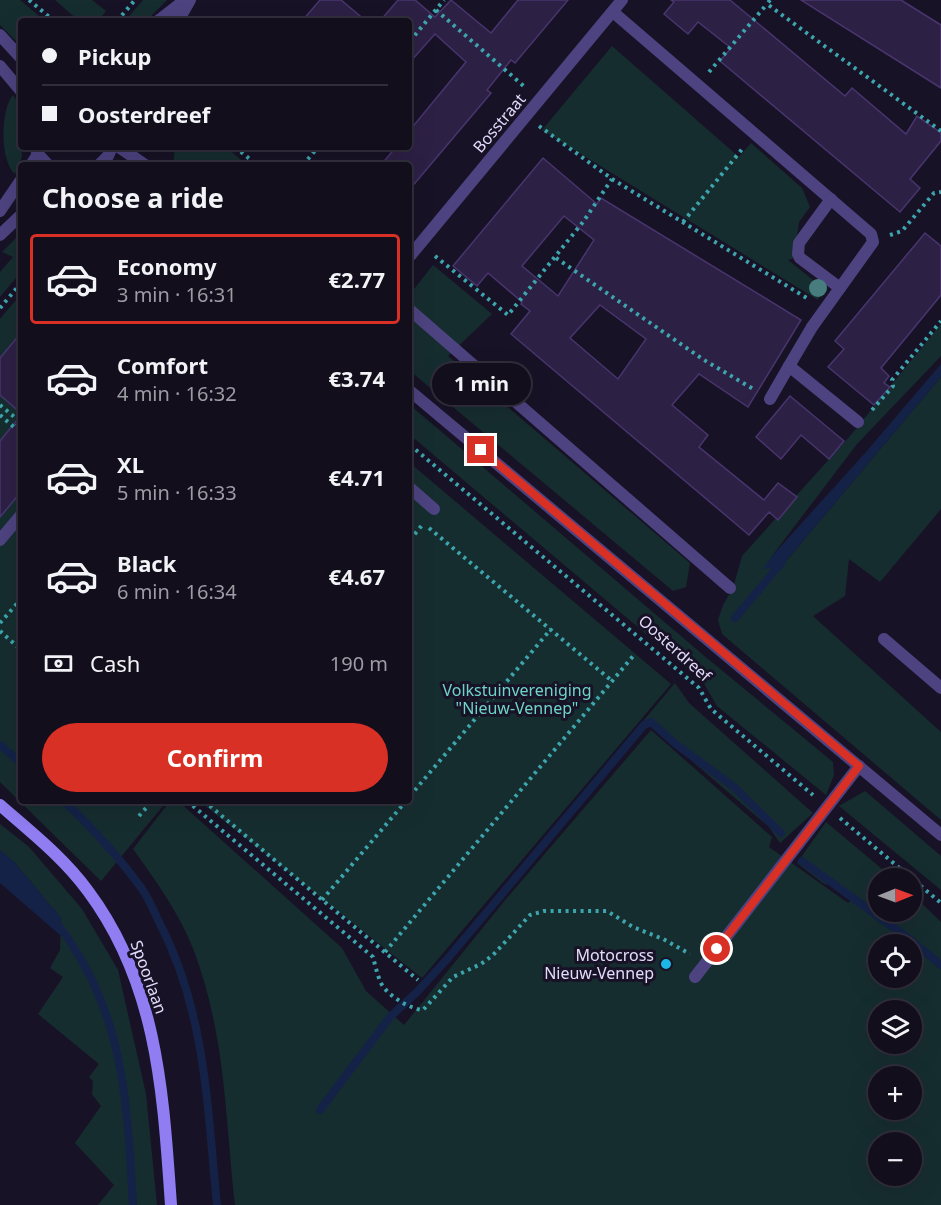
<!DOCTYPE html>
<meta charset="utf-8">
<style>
:root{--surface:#120e1c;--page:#1f1c29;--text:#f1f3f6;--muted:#9c9ca3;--line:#312e3b;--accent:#d93025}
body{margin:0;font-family:"Noto Sans",sans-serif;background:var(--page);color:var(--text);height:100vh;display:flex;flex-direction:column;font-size:22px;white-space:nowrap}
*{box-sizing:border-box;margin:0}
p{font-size:20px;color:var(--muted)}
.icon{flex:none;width:33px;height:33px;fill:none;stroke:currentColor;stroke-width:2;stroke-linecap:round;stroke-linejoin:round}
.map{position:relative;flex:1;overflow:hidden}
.drawer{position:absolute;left:18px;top:162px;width:394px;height:642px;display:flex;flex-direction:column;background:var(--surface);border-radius:6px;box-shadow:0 6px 24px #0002,0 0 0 2px var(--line)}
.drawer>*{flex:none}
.guide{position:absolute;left:18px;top:18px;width:394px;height:132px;border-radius:6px;box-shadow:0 6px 24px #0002,0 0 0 2px var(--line);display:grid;align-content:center;height:132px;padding:0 24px;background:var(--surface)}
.needle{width:39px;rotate:89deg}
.buttons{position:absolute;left:868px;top:868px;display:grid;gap:12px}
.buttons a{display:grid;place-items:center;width:54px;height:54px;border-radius:50%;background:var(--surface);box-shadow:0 6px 24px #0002,0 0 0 2px var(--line);font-size:30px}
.end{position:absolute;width:27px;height:27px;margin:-14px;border:8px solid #d93025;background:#fff;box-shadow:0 0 0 3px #fff}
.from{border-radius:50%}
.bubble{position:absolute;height:42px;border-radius:21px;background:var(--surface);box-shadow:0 6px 24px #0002,0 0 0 2px var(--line);font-size:20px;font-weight:700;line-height:42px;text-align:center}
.guide b{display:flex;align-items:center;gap:21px;height:57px;font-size:22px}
.guide b+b{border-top:2px solid var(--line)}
.guide i{width:15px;height:15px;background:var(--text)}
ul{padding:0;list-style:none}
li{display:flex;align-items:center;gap:18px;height:90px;margin:0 12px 9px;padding:0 12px;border:3px solid transparent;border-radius:6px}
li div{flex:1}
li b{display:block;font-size:22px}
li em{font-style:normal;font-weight:700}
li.on{border-color:var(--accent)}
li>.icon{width:54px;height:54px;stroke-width:1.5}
h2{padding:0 24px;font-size:27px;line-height:72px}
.pay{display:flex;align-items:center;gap:15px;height:66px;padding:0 24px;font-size:22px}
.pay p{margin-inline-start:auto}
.action{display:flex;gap:12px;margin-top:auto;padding:12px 24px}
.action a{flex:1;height:69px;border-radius:36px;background:var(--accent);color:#fff;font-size:24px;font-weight:700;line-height:69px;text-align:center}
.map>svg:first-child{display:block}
.green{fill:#162d2f;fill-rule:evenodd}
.water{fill:#142248}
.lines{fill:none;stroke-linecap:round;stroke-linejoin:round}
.stream{stroke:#142248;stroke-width:8}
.building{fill:#2d2045;stroke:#48356e;stroke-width:1.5;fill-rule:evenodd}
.path{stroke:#3da5ad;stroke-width:4;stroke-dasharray:3 4.5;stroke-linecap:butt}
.service{stroke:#4d4380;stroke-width:12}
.minor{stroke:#4d4380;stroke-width:12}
.tertiary{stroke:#4d4380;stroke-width:12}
.secondary{stroke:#8f7df1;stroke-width:12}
.tree{fill:#477d7f}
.route{stroke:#d93025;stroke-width:8}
.poi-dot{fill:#1cb7e6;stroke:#181226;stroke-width:2}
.labels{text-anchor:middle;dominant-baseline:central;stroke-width:6;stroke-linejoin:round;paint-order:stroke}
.street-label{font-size:16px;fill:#e3dbfb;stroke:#181226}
.park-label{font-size:16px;fill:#6ed4c8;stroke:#181226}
.poi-label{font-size:16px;fill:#e3dbfb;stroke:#181226;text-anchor:end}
</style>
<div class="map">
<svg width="941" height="1205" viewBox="0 0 941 1205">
<rect width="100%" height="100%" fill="#181226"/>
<g class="green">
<path d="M0,0h20l25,21h-24v25l-21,-21z"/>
<path d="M55,0h37l14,11 -8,10h-19z"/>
<path d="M143,0h24l-21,21h-21z"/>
<path d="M612,46l127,111 12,-14 51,45 8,19 -11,15 -5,36 -6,2 35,28 -5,12 -276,-170z"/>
<path d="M13,95l8,12 -1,21 2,29 -7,17c-15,-12 -15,-64 -2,-79z"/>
<path d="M175,147h51l21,18h-74z"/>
<path d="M21,233v39l-21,25v-25l13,-15 -11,-5z"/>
<path d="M433,265l59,49 -44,42 242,207 -4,24 -13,4 -263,-220v-77z"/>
<path d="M21,294v507h146l-66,80 -101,-99v-463z"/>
<path d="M941,324v32l-84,88 -85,112 9,11 160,-190v132l-61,73 -31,-23 -4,37 -32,20 128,116v88l-219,-186 -4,-14 5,-15 10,-17 9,-32 108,-120z"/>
<path d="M410,405l292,249 131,108 1,13 -8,20 -109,-89 -14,-24 -293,-247z"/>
<path d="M410,463l261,221 -249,294 -223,-177h211z"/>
<path d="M675,683l14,20 124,110 -33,30 -11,-16 -125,-107z"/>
<path d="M651,730l121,107 -3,10 79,56 6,-6 -14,-11 -16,-2 -27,-21 29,-41 68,57h-15v33h33v-18l29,28v283h-706c-10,-89 -9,-168 -41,-254 -14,-37 -38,-70 -61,-102l37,-48h8l164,147 24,43 38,34 102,-126zM879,945h33v33h-33zM879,1011h33v33h-33zM879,1077h33v33h-33zM879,1143h33v33h-33z"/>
<path d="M865,791l76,65v34l-102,-84z"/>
<path d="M0,824l29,23 53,62 36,61 28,124 11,111h-59l16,-20 -39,-42 26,-37 -9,-12 1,-13 -4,-4 10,-13 -61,-50 25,-37 -13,-9 10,-18 1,-32 -46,-55 -15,-13z"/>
</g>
<g class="water">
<path d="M941,364v13l-161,191 -17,1 9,-13 94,-104z"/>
<path d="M0,850l15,13 46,55 -1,17 -60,-52z"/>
</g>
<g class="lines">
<g class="stream">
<path d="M735,618l47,-56"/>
<path d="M0,745l21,18"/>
<path d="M64,801c28,27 55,56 78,88 7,10 12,22 17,33 47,90 48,184 58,283"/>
<path d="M802,861l110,80 29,24"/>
<path d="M55,921c11,13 20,28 28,42 43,75 45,159 50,242"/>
<path d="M320,1110l70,-93 27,-25 32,-35 195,-232 7,-3 26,23 57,42 47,46"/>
</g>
</g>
<g class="building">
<path d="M320,0h21l25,21h-64z"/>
<path d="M398,0h17l20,17 16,-17 40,33 27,-33h50l-53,63 -4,-3 -24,30 4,3 -81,96v-24h-29l15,-18h14v-17l56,-68 -31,-28 -25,28v-41h-30z"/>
<path d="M671,0h59l115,96 7,-8 54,46 11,-18 24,17v8l-31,38 10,9 -20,24 -180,-151 11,-13 -33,-26 -10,12 -24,-20 10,-12z"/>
<path d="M801,0h100l40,25v63z"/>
<path d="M543,158l54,46 4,-6 200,122 -53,87 -49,-33 -27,31 36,30 -9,12 65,53 14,-17 19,14 -19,23 -9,-8 -20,23 -238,-201 19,-23 -9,-7 1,-2 -34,-29 -11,13 -24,-20zM564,216l30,24 -36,56 -36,-30zM600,305l46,34 -28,40 -48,-41z"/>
<path d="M925,233l16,13v49l-60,73 8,8 -5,7 6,4 -16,18 -46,-38 16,-18 -9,-8z"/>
<path d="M21,333v80l-21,-18v-37z"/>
<path d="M790,396l54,45 -15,18 -28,-24 -20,24 -25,-22z"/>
<path d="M21,415v77l-21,25v-76z"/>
</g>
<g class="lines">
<g class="path">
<path d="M29,0l25,21"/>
<path d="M770,0l-3,4 174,127"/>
<path d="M436,10l90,78"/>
<path d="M117,21l18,-21"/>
<path d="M410,41l34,-41"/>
<path d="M709,72l58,-68"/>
<path d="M539,126l73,53 198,121"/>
<path d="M235,147l22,18"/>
<path d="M303,165l15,-18"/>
<path d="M683,222l60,-74"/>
<path d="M890,235l12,-4 32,-38 7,-1"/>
<path d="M435,256l73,59 75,-93 29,-43"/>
<path d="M556,258l148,102 51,30"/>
<path d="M0,308l21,-25"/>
<path d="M0,405l18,15 3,-4"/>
<path d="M872,410l21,-24 -1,-6 49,-59"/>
<path d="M0,415l15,13 6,-7"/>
<path d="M410,445l289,243 12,21 102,86"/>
<path d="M429,528l183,153"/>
<path d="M410,540l13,-16"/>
<path d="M0,623l21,-24"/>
<path d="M0,631l21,19"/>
<path d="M410,796l141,-167"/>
<path d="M187,801l186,156c2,8 4,16 7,24 5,13 29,28 43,29l30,-33 28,-13 12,-9 37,-40 14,-4h63l26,16 30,12 27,15"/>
<path d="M204,801l214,179"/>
<path d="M139,816l13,-15"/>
<path d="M840,818l101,85"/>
<path d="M322,900l84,-99"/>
<path d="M385,952l249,-297"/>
</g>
<g class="service">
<path d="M789,366l23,-39"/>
<path d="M770,399l19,-33 69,56"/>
<path d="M410,488l24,21"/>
<path d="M884,639l57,49"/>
<path d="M695,977l164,-211"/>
</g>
<g class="minor">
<path d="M613,12l258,222 2,8 -61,85"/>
<path d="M158,21l27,-21"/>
<path d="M178,21l12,-21"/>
<path d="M831,199l-32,44 -1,11 2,4 40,30"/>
<path d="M410,256l212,-256"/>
<path d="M410,310l320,278"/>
<path d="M0,540l21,-25"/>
</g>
<g class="tertiary">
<path d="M0,35l21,23"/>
<path d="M0,66l21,25"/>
<path d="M35,147l3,7 10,11"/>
<path d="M119,147l26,18"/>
<path d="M31,165l7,-11"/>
<path d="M99,165l9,-9 4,-9"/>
<path d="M0,211l21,-31"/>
<path d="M0,235l21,-20"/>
<path d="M410,391l531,444"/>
</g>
<path class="secondary" d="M0,805c31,27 64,53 88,86 70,94 75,202 83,314"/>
</g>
<circle class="tree" cx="818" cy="288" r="9"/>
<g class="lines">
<path class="route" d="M481,450l378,316 -142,183"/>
</g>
<circle class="poi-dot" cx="666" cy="964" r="6"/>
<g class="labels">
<g class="street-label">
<text transform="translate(499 123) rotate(-50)">Bosstraat</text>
<text transform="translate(675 648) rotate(42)">Oosterdreef</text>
<text transform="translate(149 977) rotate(70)">Spoorlaan</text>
</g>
<g class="park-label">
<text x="517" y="690">Volkstuinvereniging<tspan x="517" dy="18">"Nieuw-Vennep"</tspan></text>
</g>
<g class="poi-label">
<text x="654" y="955">Motocross<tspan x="654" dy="18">Nieuw-Vennep</tspan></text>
</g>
</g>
</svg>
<div class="buttons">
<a><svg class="needle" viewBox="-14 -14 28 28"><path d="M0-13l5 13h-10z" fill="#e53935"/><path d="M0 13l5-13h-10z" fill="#9c9ca3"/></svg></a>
<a><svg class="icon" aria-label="locate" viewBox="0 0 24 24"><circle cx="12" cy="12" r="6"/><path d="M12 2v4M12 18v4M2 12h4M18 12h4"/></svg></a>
<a><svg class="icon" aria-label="layers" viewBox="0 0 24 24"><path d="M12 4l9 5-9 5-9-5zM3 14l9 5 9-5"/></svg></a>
<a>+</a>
<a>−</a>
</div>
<i class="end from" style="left:717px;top:949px"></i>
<i class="end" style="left:481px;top:450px"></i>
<div class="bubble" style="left:432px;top:363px;width:99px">1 min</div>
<div class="guide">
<b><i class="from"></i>Pickup</b>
<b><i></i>Oosterdreef</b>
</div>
<section class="drawer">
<h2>Choose a ride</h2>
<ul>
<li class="on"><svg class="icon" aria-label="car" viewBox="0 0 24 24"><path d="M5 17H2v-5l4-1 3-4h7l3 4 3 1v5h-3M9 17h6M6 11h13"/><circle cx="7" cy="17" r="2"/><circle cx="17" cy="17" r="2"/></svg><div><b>Economy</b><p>3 min · 16:31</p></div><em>€2.77</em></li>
<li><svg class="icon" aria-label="car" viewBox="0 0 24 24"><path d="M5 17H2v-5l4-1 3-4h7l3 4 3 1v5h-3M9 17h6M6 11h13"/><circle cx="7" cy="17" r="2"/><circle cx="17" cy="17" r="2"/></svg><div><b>Comfort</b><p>4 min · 16:32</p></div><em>€3.74</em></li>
<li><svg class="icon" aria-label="car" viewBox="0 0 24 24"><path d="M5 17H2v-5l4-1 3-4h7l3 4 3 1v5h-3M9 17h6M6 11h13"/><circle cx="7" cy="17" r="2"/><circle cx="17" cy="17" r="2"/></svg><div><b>XL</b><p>5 min · 16:33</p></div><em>€4.71</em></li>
<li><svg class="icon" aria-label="car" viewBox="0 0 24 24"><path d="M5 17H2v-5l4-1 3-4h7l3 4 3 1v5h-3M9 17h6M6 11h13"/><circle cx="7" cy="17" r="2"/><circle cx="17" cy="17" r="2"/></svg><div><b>Black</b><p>6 min · 16:34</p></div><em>€4.67</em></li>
</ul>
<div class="pay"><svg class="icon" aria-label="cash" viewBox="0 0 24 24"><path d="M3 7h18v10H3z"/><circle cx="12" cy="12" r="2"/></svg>Cash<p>190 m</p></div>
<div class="action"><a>Confirm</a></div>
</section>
</div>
